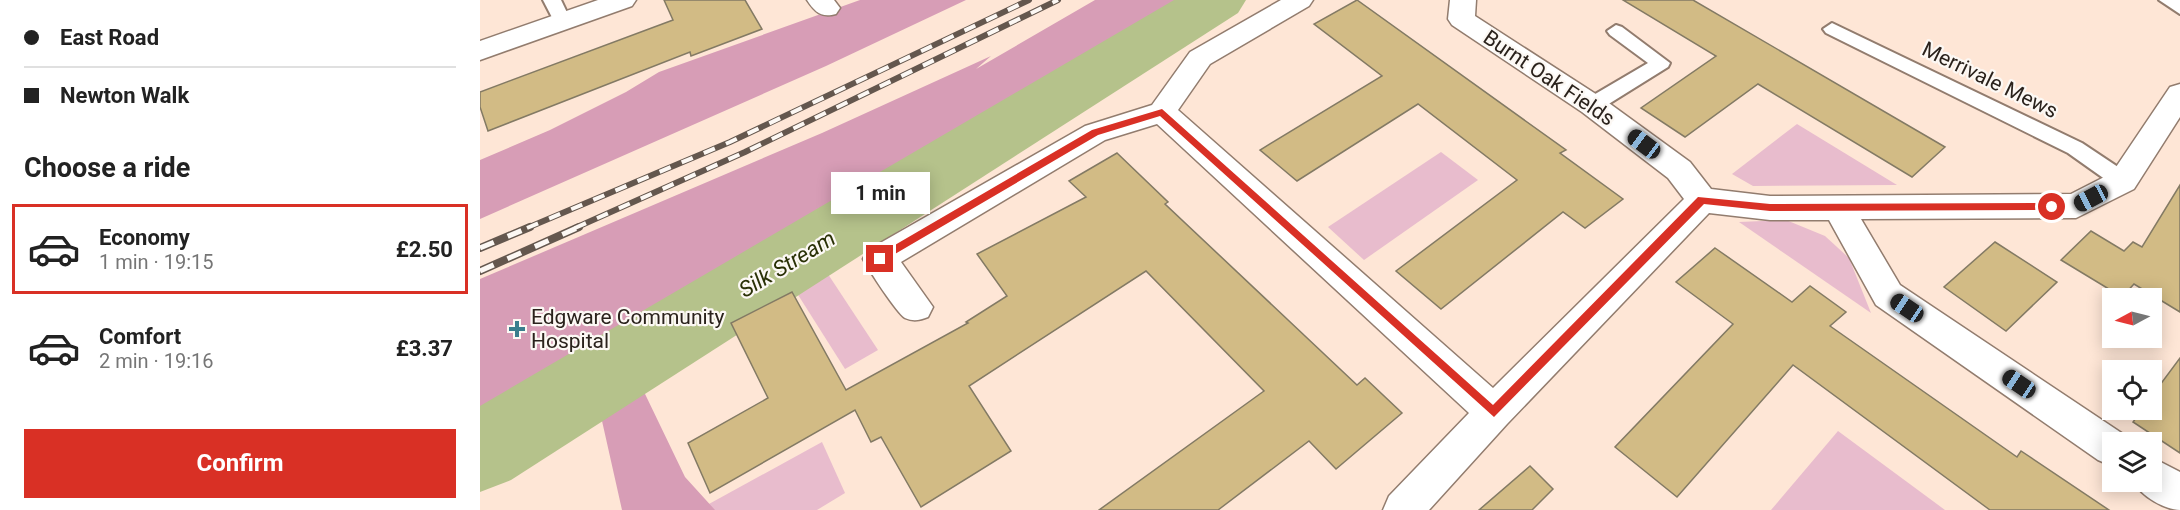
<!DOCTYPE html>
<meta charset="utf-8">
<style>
:root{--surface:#fff;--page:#f2f2f2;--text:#222;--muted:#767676;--line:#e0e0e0;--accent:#d93025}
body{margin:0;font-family:Roboto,sans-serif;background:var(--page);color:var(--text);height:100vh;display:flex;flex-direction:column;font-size:22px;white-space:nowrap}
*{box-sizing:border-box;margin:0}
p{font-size:20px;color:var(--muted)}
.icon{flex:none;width:33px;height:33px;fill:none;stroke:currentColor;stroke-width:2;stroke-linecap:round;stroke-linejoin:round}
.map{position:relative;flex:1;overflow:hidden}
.details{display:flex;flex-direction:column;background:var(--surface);width:480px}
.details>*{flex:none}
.top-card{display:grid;align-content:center;height:132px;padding:0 24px;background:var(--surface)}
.needle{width:39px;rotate:263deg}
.fabs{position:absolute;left:1622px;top:288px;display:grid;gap:12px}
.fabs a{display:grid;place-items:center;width:60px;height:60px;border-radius:0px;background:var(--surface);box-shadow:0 3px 15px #0003;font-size:30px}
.end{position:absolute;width:27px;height:27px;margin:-14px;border:8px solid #d93025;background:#fff;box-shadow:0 0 0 3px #fff}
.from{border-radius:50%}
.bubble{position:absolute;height:42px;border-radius:0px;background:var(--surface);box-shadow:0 3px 15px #0003;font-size:20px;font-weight:700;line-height:42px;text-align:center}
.car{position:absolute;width:18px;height:36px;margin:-18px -9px;border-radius:8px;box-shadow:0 0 4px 2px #0007;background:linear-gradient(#222 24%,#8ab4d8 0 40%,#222 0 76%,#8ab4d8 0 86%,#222 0)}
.top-card b{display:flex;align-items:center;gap:21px;height:57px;font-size:22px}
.top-card b+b{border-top:2px solid var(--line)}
.top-card i{width:15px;height:15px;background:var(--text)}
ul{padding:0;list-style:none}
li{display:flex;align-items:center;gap:18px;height:90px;margin:0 12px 9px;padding:0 12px;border:3px solid transparent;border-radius:0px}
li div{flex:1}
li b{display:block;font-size:22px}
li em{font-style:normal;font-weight:700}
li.on{border-color:var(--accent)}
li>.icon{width:54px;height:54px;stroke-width:1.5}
h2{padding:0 24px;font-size:27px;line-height:72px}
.button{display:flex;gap:12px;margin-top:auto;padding:12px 24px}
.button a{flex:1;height:69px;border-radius:0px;background:var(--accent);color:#fff;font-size:24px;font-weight:700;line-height:69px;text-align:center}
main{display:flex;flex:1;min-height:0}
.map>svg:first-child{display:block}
.green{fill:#e8bccd}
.forest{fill:#d79db6}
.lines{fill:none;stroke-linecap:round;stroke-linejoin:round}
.river{fill:#b5c28b;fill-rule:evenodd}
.building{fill:#d2bb85;stroke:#837a64;stroke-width:1.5}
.lane-casing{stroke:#927c6e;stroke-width:4}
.street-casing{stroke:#927c6e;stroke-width:3}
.lane{fill:#fff;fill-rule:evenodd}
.street{fill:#fff;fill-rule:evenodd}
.rail-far1-casing{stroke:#64574e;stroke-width:6}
.rail-casing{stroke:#64574e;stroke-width:8}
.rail-far1{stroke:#fcf8f4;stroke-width:4;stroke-dasharray:12;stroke-linecap:butt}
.rail{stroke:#fcf8f4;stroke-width:5;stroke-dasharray:15;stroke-linecap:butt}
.route{fill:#d93025}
.poi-dot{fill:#3a7e8d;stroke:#fcf8f4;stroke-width:2}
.labels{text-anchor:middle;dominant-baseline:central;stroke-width:4.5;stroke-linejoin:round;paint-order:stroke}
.street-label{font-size:21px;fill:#2a221c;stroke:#fcf8f4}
.poi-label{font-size:21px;fill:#2a221c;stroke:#fcf8f4;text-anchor:start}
.water-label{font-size:22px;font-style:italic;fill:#2a3106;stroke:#fcf8f4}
</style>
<main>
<section class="details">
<div class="top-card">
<b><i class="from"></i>East Road</b>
<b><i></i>Newton Walk</b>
</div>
<h2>Choose a ride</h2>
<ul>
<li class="on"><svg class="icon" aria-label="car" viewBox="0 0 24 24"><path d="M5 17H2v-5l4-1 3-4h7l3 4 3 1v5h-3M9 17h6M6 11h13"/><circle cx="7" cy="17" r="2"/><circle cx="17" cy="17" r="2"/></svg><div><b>Economy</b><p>1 min · 19:15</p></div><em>£2.50</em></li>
<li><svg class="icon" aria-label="car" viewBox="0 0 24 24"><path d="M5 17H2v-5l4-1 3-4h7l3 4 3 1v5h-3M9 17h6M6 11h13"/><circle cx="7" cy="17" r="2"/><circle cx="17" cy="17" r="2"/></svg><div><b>Comfort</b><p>2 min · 19:16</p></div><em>£3.37</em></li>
</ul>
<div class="button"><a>Confirm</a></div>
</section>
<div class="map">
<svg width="1700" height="510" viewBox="0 0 1700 510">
<rect width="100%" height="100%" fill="#fee6d6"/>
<g class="green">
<path d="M1317,124l100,61 -144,1 -21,-12z"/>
<path d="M961,152l37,28 -114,80 -36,-33z"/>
<path d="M1306,220l39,16 24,22 22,55 -132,-91z"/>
<path d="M340,262l58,88 -33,19 -57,-90z"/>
<path d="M1358,431l107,79h-174z"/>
<path d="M342,442l23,51 -28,17h-119z"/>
</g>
<g class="forest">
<path d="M380,0h106l-140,66 -346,153v-59l70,-30 76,-38 33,-20z"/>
<path d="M615,0h147l-609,369 52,108 30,33h-93l-22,-98 -8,-18 -112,71v-186l342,-146 169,-77 -15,13z"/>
</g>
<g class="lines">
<path class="river" d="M694,0h72l-8,13 -727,467 -31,12v-86z"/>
</g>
<g class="building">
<path d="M184,0h81l17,29 -71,27 -1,-4 -202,79 -8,-24v-15l193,-72z"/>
<path d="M877,0l209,150 -6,3 63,46 -38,29 -22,-16 -122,97 -45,-38 121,-91 -99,-76 -121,77 -37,-31 122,-74 -68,-52z"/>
<path d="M1143,0h70l252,147 -33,30 -154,-93 -73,53 -44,-29 75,-52z"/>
<path d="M637,153l51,49 -3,2 192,181 8,-7 37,35 -66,56 -27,-28 -91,69h-119l165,-119 -118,-120 -177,115 42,65 -90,56 -40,-70 -10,5 -16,-32 -145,83 -22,-50 80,-45 -37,-75 61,-31 54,98 122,-67 -2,-1 41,-26 -30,-42 109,-57 -17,-16z"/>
<path d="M1700,185v127l-46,-28 -12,13 -61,-37 30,-29 33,20 9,-9 9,5z"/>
<path d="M1515,242l62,40 -51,49 -62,-44z"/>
<path d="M1235,248l77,54 18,-16 36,26 -16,14 187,131 4,-6 88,59h-119l-197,-145 -116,132 -62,-50 118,-123 -57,-42z"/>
<path d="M1700,358v95l-47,-31 9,-12h9v-13z"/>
<path d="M1050,466l23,23 -21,21h-53z"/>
</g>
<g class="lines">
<defs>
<g id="lane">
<path d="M63,0h18l11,23 -3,4h-12z"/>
<path d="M1679,0h21v14z"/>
<path d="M1352,23l250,120 48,32 4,6 -4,6 -7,2 -7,-2 -48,-34 -242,-120 -3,-4z"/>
<path d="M1136,25l6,2 48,36 -2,4 -69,43h-14l-3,-5 3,-5 63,-37 -38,-28 -3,-4z"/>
</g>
<g id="street">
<path d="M118,0h38l-4,6 -152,54v-19z"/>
<path d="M327,0h27l6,8 -4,6c-15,4 -21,-2 -29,-14z"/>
<path d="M801,0h32l-4,6 -99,58 -32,46 315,278 191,-189 -16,-21 -86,-66 -130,-87 -4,-6 2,-19h26l-1,16 127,82 88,64 21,27 59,7 301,-2 41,-21 58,-86 10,-3v33l-46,72 -58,29 -215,1 39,66 226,151 3,6h-17v24l-14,-6 -222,-155 -47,-85h-59l-61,-7 -202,211 -78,86h-46l6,-14 80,-83 -312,-289 -52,16 -204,122 32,45 -5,10c-8,3 -14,5 -23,1 -9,-6 -36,-48 -42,-59l5,-9 217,-124 67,-21 38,-53z"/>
<path d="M1671,457l29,15v38c-15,0 -39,-14 -46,-28h17z"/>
</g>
</defs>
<use href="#lane" class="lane-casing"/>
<use href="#street" class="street-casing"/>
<use href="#lane" class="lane"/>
<use href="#street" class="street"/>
<defs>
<g id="rail-far1">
<path d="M47,228l203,-86 299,-142"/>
<path d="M95,228l170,-76 313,-152"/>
</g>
<g id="rail">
<path d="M0,248l50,-21"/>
<path d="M0,271l99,-44"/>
</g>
</defs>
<use href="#rail-far1" class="rail-far1-casing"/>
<use href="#rail" class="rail-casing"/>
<use href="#rail-far1" class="rail-far1"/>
<use href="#rail" class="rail"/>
</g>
<path class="route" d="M682,109l331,296 205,-208 72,7 282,-1 5,4 -5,3 -282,1 -66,-7 -210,213 -334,-301 -62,19 -215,126h-7v-5l216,-126z"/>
<path class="poi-dot" d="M34 320h6v6h6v6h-6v6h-6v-6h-6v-6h6z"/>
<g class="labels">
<g class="street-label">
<text transform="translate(1069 78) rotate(34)">Burnt Oak Fields</text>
<text transform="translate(1510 80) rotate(26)">Merrivale Mews</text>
</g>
<g class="poi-label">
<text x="51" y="317">Edgware Community<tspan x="51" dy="24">Hospital</tspan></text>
</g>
<g class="water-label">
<text transform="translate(307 264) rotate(-31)">Silk Stream</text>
</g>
</g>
</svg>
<div class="fabs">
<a><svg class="needle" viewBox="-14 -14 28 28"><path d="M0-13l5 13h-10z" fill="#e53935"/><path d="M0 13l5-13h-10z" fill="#767676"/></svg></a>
<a><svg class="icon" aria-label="locate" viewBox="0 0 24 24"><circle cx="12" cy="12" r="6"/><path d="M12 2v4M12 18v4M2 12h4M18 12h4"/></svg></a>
<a><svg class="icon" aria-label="layers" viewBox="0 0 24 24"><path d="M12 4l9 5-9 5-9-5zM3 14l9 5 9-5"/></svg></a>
</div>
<i class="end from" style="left:1572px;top:207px"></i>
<i class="end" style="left:400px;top:259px"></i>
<div class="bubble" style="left:351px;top:172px;width:99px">1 min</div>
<i class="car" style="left:1164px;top:144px;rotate:307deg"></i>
<i class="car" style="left:1611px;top:198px;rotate:242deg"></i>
<i class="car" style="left:1427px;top:308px;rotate:304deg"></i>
<i class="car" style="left:1539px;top:384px;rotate:304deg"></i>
</div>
</main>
